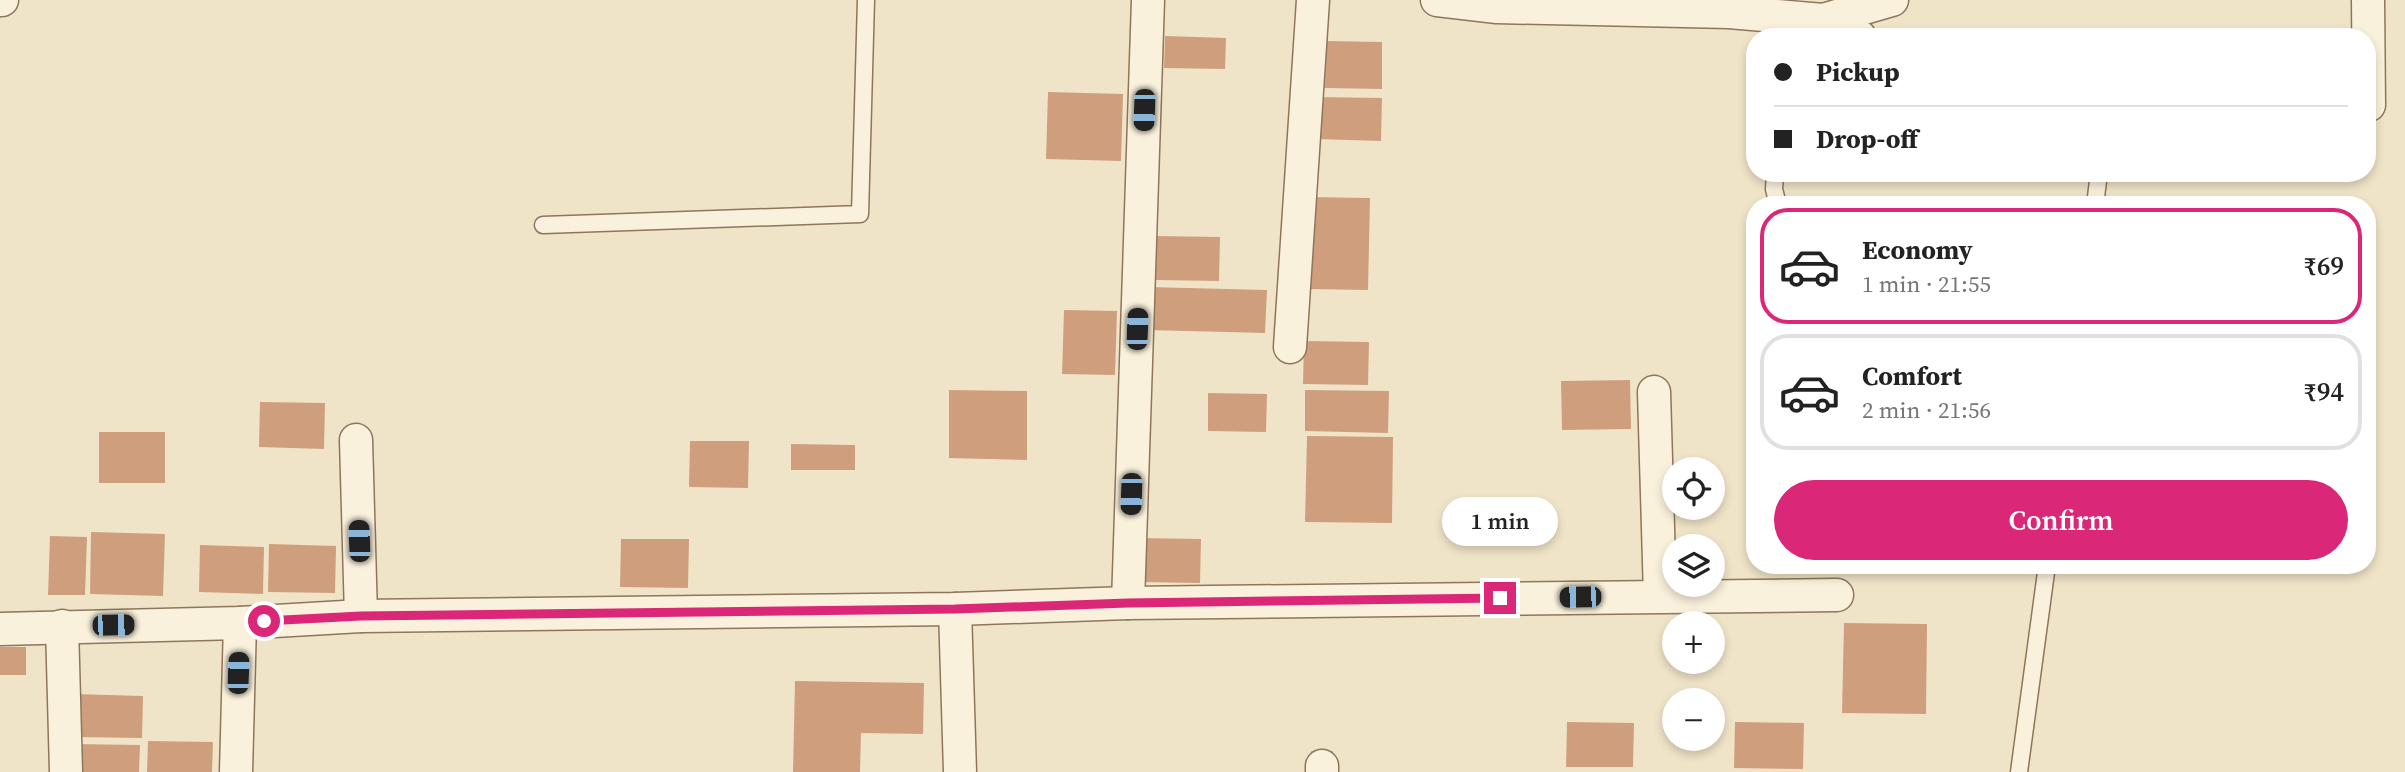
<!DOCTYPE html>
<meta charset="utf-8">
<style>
:root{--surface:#fff;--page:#f6f6f6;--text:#222;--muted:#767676;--line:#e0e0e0;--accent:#db2777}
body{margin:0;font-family:"Source Serif 4",serif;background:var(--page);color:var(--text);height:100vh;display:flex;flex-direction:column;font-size:26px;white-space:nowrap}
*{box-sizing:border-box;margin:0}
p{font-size:23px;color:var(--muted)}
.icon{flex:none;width:38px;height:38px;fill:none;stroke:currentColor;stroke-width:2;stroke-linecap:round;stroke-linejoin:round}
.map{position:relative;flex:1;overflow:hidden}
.panel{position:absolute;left:1746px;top:196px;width:630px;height:378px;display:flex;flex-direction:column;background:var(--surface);border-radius:28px;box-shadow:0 4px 10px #0003}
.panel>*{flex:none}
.banner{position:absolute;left:1746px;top:28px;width:630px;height:154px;border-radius:28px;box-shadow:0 4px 10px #0003;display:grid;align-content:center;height:154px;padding:0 28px;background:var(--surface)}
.tools{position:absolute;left:1662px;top:457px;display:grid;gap:14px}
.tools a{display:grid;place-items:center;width:63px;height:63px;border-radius:50%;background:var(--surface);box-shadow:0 4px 10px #0003;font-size:35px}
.end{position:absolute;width:32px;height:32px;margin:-16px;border:9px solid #db2777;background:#fff;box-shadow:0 0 0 4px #fff}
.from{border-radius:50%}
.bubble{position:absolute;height:49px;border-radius:24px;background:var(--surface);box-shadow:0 4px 10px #0003;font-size:23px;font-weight:600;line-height:49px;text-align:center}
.car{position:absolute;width:21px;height:42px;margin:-21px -10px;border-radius:9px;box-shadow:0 0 5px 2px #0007;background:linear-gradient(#222 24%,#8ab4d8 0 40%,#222 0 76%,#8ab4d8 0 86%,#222 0)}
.banner b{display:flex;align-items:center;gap:24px;height:66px;font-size:26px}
.banner b+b{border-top:2px solid var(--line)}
.banner i{width:18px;height:18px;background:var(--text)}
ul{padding:12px 0 0;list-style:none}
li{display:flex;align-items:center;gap:21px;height:116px;margin:0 14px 10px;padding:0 14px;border:4px solid var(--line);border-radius:28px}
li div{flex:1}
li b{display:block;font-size:26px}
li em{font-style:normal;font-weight:600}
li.active{border-color:var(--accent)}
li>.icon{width:63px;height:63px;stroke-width:1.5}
.action{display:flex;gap:14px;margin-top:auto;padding:14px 28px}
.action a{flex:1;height:80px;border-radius:42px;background:var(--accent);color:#fff;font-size:28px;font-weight:600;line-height:80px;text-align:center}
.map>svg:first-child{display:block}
.building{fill:#cf9f7d}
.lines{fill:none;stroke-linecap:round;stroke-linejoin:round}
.lane-casing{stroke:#8d765c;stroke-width:19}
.street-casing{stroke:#8d765c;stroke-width:35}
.lane{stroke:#faf1dc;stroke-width:16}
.street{stroke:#faf1dc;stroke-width:32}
.route{stroke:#db2777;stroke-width:9}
</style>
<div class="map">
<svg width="2405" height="772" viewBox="0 0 2405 772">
<rect width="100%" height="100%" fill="#f0e4c8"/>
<g class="building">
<path d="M1165,36l61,2 -1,31 -61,-1z"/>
<path d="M1326,41l56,1v47l-57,-1z"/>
<path d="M1048,92l75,2 -2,67 -75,-2z"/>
<path d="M1317,97l65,1 -1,43 -65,-2z"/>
<path d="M1308,197l62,1 -2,92 -62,-1z"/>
<path d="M1156,236l64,1 -1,44 -63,-1z"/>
<path d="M1148,287l119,3 -2,43 -118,-3z"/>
<path d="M1064,310l53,1 -2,64 -53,-1z"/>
<path d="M1304,341l65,1 -1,43 -65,-1z"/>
<path d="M1630,380l1,49 -69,1 -1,-49z"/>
<path d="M949,390l78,1v69l-78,-2z"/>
<path d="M1305,390l84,1 -1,42 -83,-2z"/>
<path d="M1208,393l59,1 -1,38 -58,-1z"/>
<path d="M260,402l65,1 -1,46 -65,-2z"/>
<rect x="99" y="432" width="66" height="51"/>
<path d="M1307,436l86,1 -1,86 -87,-1z"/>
<path d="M690,441h59l-1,47 -59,-1z"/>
<path d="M791,444l64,1v25h-64z"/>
<path d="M91,532l74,2 -2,62 -73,-2z"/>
<path d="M50,536l37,1 -2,58h-37z"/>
<path d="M1138,538l63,1 -1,44 -63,-1z"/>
<path d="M621,539h68l-1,49 -68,-1z"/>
<path d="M269,544l67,2 -1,47 -67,-1z"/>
<path d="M200,545l64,2 -1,47 -64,-2z"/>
<path d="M1844,623l83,1 -1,90 -84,-1z"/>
<rect x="0" y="647" width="26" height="28"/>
<path d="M795,681l129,2 -1,51 -62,-1 -1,39h-67z"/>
<path d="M74,694l69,2 -1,42 -69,-1z"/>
<path d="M1567,722l67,1 -1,44h-67z"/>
<path d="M1735,722l69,1 -1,46 -69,-1z"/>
<path d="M148,741l65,1 -1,30h-65z"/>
<path d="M73,744l67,1 -1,27h-66z"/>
</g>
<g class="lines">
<defs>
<g id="lane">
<path d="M1775,173l-1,16 4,16"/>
<path d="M2095,205l4,-32"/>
<path d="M543,225l317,-11 6,-214"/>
<path d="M2019,772l28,-207"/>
</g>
<g id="street">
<path d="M0,0h2"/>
<path d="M1437,0l60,7 232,5 94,8 69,-20"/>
<path d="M2368,0l1,105"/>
<path d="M1823,20l37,17"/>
<path d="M1290,347l23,-347"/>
<path d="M1654,392l6,204"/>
<path d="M356,440l5,176"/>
<path d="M1128,603l20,-603"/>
<path d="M955,609l5,163"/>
<path d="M62,626l4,146"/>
<path d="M0,629l240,-6 121,-7 594,-7 173,-6 709,-8"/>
<path d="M1322,766v6"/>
<path d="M236,772l4,-149"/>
</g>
</defs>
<use href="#lane" class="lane-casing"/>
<use href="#street" class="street-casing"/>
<use href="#lane" class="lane"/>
<use href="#street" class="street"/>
</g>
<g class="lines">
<path class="route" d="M264,621l97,-5 594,-7 173,-6 372,-5"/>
</g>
</svg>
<div class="tools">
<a><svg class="icon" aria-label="locate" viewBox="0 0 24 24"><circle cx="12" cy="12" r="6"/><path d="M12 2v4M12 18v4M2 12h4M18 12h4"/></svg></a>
<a><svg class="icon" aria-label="layers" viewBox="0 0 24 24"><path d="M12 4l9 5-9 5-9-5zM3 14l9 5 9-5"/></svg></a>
<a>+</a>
<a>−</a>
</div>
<i class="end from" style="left:264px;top:621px"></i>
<i class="end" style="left:1500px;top:598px"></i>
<div class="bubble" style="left:1442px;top:497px;width:116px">1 min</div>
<i class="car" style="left:1144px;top:110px;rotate:182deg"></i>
<i class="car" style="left:1137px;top:329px;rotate:2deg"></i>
<i class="car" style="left:1131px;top:494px;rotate:182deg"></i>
<i class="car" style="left:359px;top:541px;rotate:358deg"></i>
<i class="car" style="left:1580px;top:597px;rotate:269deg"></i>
<i class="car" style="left:113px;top:625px;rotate:89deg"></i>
<i class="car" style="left:238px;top:673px;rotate:2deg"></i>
<div class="banner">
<b><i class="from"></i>Pickup</b>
<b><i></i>Drop-off</b>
</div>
<section class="panel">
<ul>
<li class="active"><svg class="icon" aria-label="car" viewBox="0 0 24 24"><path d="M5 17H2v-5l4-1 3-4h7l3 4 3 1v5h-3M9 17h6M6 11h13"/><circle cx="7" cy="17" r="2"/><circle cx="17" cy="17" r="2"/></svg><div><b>Economy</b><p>1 min · 21:55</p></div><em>₹69</em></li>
<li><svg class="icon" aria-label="car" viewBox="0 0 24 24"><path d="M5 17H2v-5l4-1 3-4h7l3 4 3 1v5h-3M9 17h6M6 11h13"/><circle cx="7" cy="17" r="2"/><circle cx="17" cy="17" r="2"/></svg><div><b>Comfort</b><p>2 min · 21:56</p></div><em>₹94</em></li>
</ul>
<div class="action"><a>Confirm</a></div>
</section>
</div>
